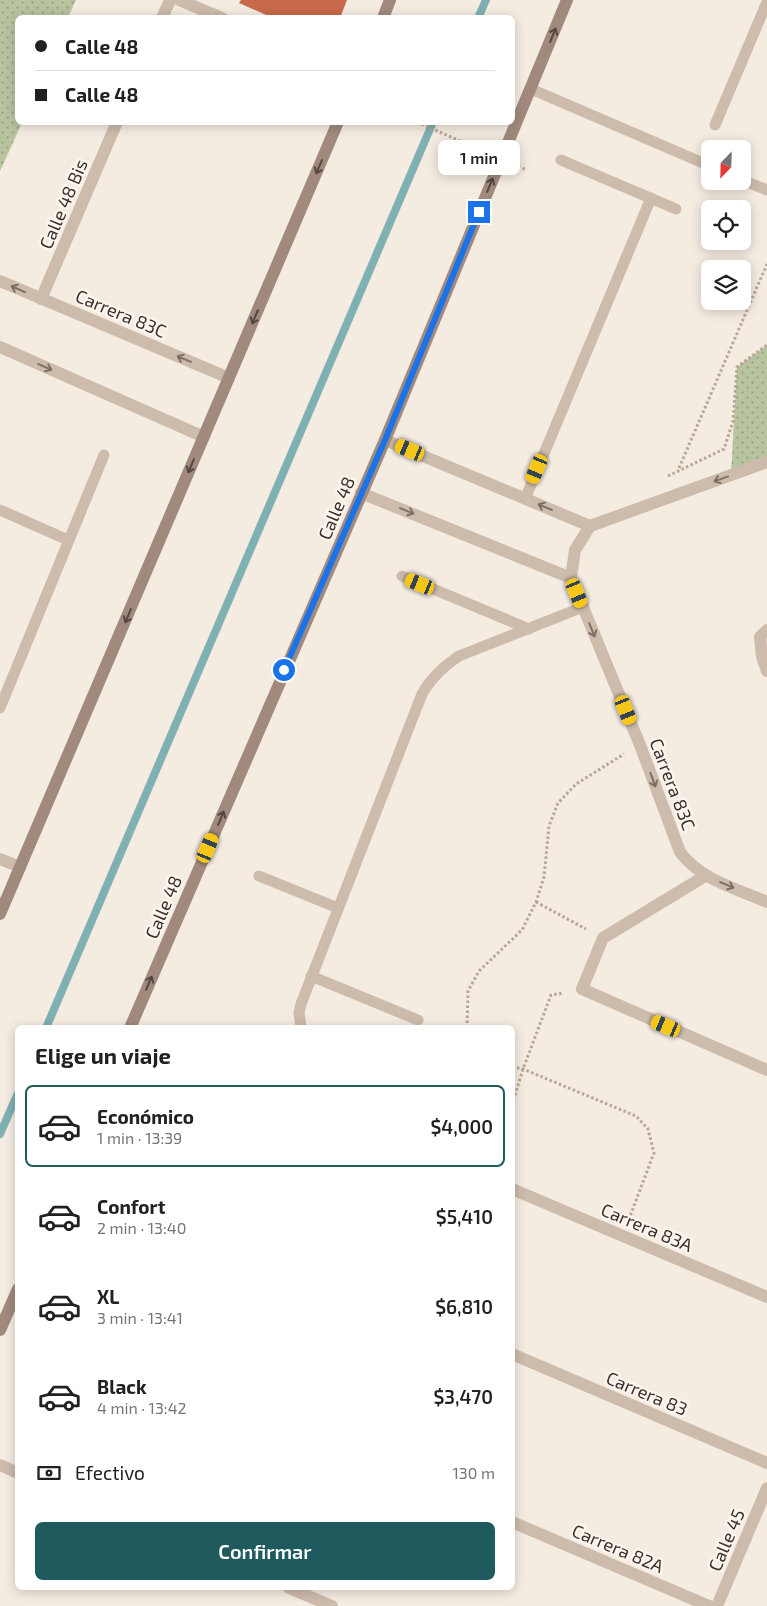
<!DOCTYPE html>
<html lang="es">
<meta charset="utf-8">
<style>
:root{--surface:#fff;--page:#f6f6f6;--text:#202124;--muted:#757577;--line:#e0e0e0;--accent:#1f5a5e}
body{margin:0;font-family:"Exo 2",sans-serif;background:var(--page);color:var(--text);height:100vh;display:flex;flex-direction:column;font-size:19px;white-space:nowrap}
*{box-sizing:border-box;margin:0}
p{font-size:16px;color:var(--muted)}
.icon{flex:none;width:28px;height:28px;fill:none;stroke:currentColor;stroke-width:2;stroke-linecap:round;stroke-linejoin:round}
.map{position:relative;flex:1;overflow:hidden}
.panel{position:absolute;left:15px;top:1025px;width:500px;height:565px;display:flex;flex-direction:column;background:var(--surface);border-radius:8px;box-shadow:0 2px 12px #0003}
.panel>*{flex:none}
.hud{position:absolute;left:15px;top:15px;width:500px;height:110px;border-radius:8px;box-shadow:0 2px 12px #0003;display:grid;align-content:center;height:110px;padding:0 20px;background:var(--surface)}
.needle{width:32px;rotate:203deg}
.controls{position:absolute;left:701px;top:140px;display:grid;gap:10px}
.controls a{display:grid;place-items:center;width:50px;height:50px;border-radius:8px;background:var(--surface);box-shadow:0 2px 12px #0003;font-size:25px}
.end{position:absolute;width:22px;height:22px;margin:-11px;border:6px solid #1a73e8;background:#fff;box-shadow:0 0 0 2px #fff}
.from{border-radius:50%}
.bubble{position:absolute;height:35px;border-radius:8px;background:var(--surface);box-shadow:0 2px 12px #0003;font-size:16px;font-weight:600;line-height:35px;text-align:center}
.car{position:absolute;width:15px;height:30px;margin:-15px -8px;border-radius:6px;box-shadow:0 0 4px 1px #0007;background:linear-gradient(#f5c518 24%,#345 0 40%,#f5c518 0 76%,#345 0 86%,#f5c518 0)}
.hud b{display:flex;align-items:center;gap:18px;height:48px;font-size:19px}
.hud b+b{border-top:1px solid var(--line)}
.hud i{width:12px;height:12px;background:var(--text)}
ul{padding:0;list-style:none}
li{display:flex;align-items:center;gap:15px;height:82px;margin:0 10px 8px;padding:0 10px;border:2px solid transparent;border-radius:8px}
li div{flex:1}
li b{display:block;font-size:19px}
li em{font-style:normal;font-weight:600}
li.selected{border-color:var(--accent)}
li>.icon{width:45px;height:45px;stroke-width:1.5}
h2{padding:0 20px;font-size:22px;line-height:60px}
.pay{display:flex;align-items:center;gap:12px;height:55px;padding:0 20px;font-size:19px}
.pay p{margin-inline-start:auto}
.button{display:flex;gap:10px;margin-top:auto;padding:10px 20px}
.button a{flex:1;height:58px;border-radius:8px;background:var(--accent);color:#fff;font-size:20px;font-weight:600;line-height:58px;text-align:center}
.map>svg:first-child{display:block}
.park{fill:url(#park-dots)}
.lines{fill:none;stroke-linecap:round;stroke-linejoin:round}
.stream{stroke:#7fb0b2;stroke-width:8}
.building{fill:#c8694b}
.path{stroke:#b9a596;stroke-width:3;stroke-dasharray:2.5 2.5;stroke-linecap:butt}
.service{stroke:#cdbbac;stroke-width:11}
.minor{stroke:#cdbbac;stroke-width:12}
.secondary{stroke:#a18a7d;stroke-width:12}
.oneway{stroke:#544640}
.oneway2{stroke:#7d6f65}
.route{stroke:#1a73e8;stroke-width:6}
.labels{text-anchor:middle;dominant-baseline:central;stroke-width:5;stroke-linejoin:round;paint-order:stroke}
.street-label{font-size:18px;fill:#3b302b;stroke:#fbf5ee}
</style>
<div class="map">
<svg width="767" height="1606" viewBox="0 0 767 1606">
<defs>
<pattern id="park-dots" width="8" height="8" patternUnits="userSpaceOnUse" patternTransform="scale(1.25)"><rect width="8" height="8" fill="#b8c4a0"/><path d="M2 2h.1M6 6h.1" fill="none" stroke="#97a083" stroke-width="1.8" stroke-linecap="round"/></pattern>
</defs>
<rect width="100%" height="100%" fill="#f4ebe1"/>
<g class="park">
<path d="M0,0h76l-8,17 -50,1v104l4,1 -22,48z"/>
<path d="M767,345v117l-36,13 6,-108z"/>
</g>
<g class="lines">
<g class="stream">
<path d="M478,18l8,-18"/>
<path d="M46,1028l387,-906"/>
<path d="M0,1134l18,-41"/>
</g>
</g>
<path class="building" d="M241,0h106l-7,18h-67l-34,-15z"/>
<g class="lines">
<g class="path">
<path d="M417,122l68,30"/>
<path d="M518,166l9,4"/>
<path d="M679,468l88,-204"/>
<path d="M668,476l56,-27 9,-28 4,-54 30,-22"/>
<path d="M536,902l50,27"/>
<path d="M467,1028l1,-37 11,-20 43,-41 14,-28 8,-25 5,-51 9,-23 18,-19 48,-30"/>
<path d="M512,1067l11,2 113,47 12,13 6,24 -25,66"/>
<path d="M512,1105l11,-36 28,-74 12,-2"/>
</g>
<g class="service">
<path d="M531,89l179,77"/>
<path d="M715,125l52,-123"/>
<path d="M561,160l115,49"/>
<path d="M742,180l25,10"/>
<path d="M525,499l126,-301"/>
<path d="M0,510l68,30"/>
<path d="M402,576l127,53"/>
<path d="M0,708l104,-253"/>
<path d="M259,876l79,32"/>
<path d="M311,976l107,44"/>
<path d="M301,1028l-2,-15 2,-9 121,-310c10,-17 21,-27 37,-38l124,-49"/>
</g>
<g class="minor">
<path d="M179,0l43,18"/>
<path d="M162,18l8,-18"/>
<path d="M0,281l229,97"/>
<path d="M41,299l76,-177"/>
<path d="M0,347l204,90"/>
<path d="M385,440l205,86"/>
<path d="M767,462l-177,64 -15,24 -4,28 69,167 40,107c21,28 55,36 87,50"/>
<path d="M361,493l210,85"/>
<path d="M767,630l-7,7 2,20 5,14"/>
<path d="M0,859l20,8"/>
<path d="M705,876l-102,62 -21,51 185,81"/>
<path d="M512,1189l255,108"/>
<path d="M512,1354l255,109"/>
<path d="M0,1465l18,8"/>
<path d="M512,1522l197,84"/>
<path d="M289,1588l43,18"/>
<path d="M717,1606l50,-118"/>
</g>
<g class="secondary">
<path d="M383,18l7,-18"/>
<path d="M0,914l338,-792"/>
<path d="M130,1028l255,-588 182,-440"/>
<path d="M0,1330l18,-41"/>
</g>
</g>
<defs><path id="oneway-shaft" d="M-6 0H5M1.5-3L5.5 0L1.5 3" fill="none" stroke-width="1.6" stroke-linecap="round" stroke-linejoin="round" transform="scale(1.25)"/></defs>
<g class="oneway">
<use href="#oneway-shaft" transform="translate(553 35) rotate(-68)"/>
<use href="#oneway-shaft" transform="translate(319 167) rotate(113)"/>
<use href="#oneway-shaft" transform="translate(490 185) rotate(-68)"/>
<use href="#oneway-shaft" transform="translate(255 317) rotate(113)"/>
<use href="#oneway-shaft" transform="translate(191 466) rotate(113)"/>
<use href="#oneway-shaft" transform="translate(128 616) rotate(113)"/>
<use href="#oneway-shaft" transform="translate(221 818) rotate(-67)"/>
<use href="#oneway-shaft" transform="translate(149 983) rotate(-67)"/>
</g>
<g class="oneway2">
<use href="#oneway-shaft" transform="translate(18 289) rotate(-156)"/>
<use href="#oneway-shaft" transform="translate(184 359) rotate(-157)"/>
<use href="#oneway-shaft" transform="translate(45 367) rotate(24)"/>
<use href="#oneway-shaft" transform="translate(721 479) rotate(160)"/>
<use href="#oneway-shaft" transform="translate(545 507) rotate(-157)"/>
<use href="#oneway-shaft" transform="translate(407 511) rotate(22)"/>
<use href="#oneway-shaft" transform="translate(592 630) rotate(68)"/>
<use href="#oneway-shaft" transform="translate(653 780) rotate(70)"/>
<use href="#oneway-shaft" transform="translate(727 885) rotate(23)"/>
</g>
<g class="lines">
<path class="route" d="M284,670l101,-230 94,-228"/>
</g>
<g class="labels">
<g class="street-label">
<text transform="translate(63 204) rotate(-67)">Calle 48 Bis</text>
<text transform="translate(121 313) rotate(23)">Carrera 83C</text>
<text transform="translate(336 508) rotate(-67)">Calle 48</text>
<text transform="translate(673 784) rotate(69)">Carrera 83C</text>
<text transform="translate(163 907) rotate(-67)">Calle 48</text>
<text transform="translate(647 1227) rotate(23)">Carrera 83A</text>
<text transform="translate(647 1393) rotate(23)">Carrera 83</text>
<text transform="translate(726 1540) rotate(-67)">Calle 45</text>
<text transform="translate(618 1548) rotate(23)">Carrera 82A</text>
</g>
</g>
</svg>
<div class="controls">
<a><svg class="needle" viewBox="-14 -14 28 28"><path d="M0-13l5 13h-10z" fill="#e53935"/><path d="M0 13l5-13h-10z" fill="#757577"/></svg></a>
<a><svg class="icon" aria-label="locate" viewBox="0 0 24 24"><circle cx="12" cy="12" r="6"/><path d="M12 2v4M12 18v4M2 12h4M18 12h4"/></svg></a>
<a><svg class="icon" aria-label="layers" viewBox="0 0 24 24"><path d="M12 4l9 5-9 5-9-5zM3 14l9 5 9-5"/></svg></a>
</div>
<i class="end from" style="left:284px;top:670px"></i>
<i class="end" style="left:479px;top:212px"></i>
<div class="bubble" style="left:438px;top:140px;width:82px">1 min</div>
<i class="car" style="left:410px;top:450px;rotate:293deg"></i>
<i class="car" style="left:537px;top:469px;rotate:203deg"></i>
<i class="car" style="left:420px;top:584px;rotate:292deg"></i>
<i class="car" style="left:577px;top:593px;rotate:157deg"></i>
<i class="car" style="left:626px;top:710px;rotate:158deg"></i>
<i class="car" style="left:208px;top:848px;rotate:23deg"></i>
<i class="car" style="left:666px;top:1026px;rotate:293deg"></i>
<div class="hud">
<b><i class="from"></i>Calle 48</b>
<b><i></i>Calle 48</b>
</div>
<section class="panel">
<h2>Elige un viaje</h2>
<ul>
<li class="selected"><svg class="icon" aria-label="car" viewBox="0 0 24 24"><path d="M5 17H2v-5l4-1 3-4h7l3 4 3 1v5h-3M9 17h6M6 11h13"/><circle cx="7" cy="17" r="2"/><circle cx="17" cy="17" r="2"/></svg><div><b>Económico</b><p>1 min · 13:39</p></div><em>$4,000</em></li>
<li><svg class="icon" aria-label="car" viewBox="0 0 24 24"><path d="M5 17H2v-5l4-1 3-4h7l3 4 3 1v5h-3M9 17h6M6 11h13"/><circle cx="7" cy="17" r="2"/><circle cx="17" cy="17" r="2"/></svg><div><b>Confort</b><p>2 min · 13:40</p></div><em>$5,410</em></li>
<li><svg class="icon" aria-label="car" viewBox="0 0 24 24"><path d="M5 17H2v-5l4-1 3-4h7l3 4 3 1v5h-3M9 17h6M6 11h13"/><circle cx="7" cy="17" r="2"/><circle cx="17" cy="17" r="2"/></svg><div><b>XL</b><p>3 min · 13:41</p></div><em>$6,810</em></li>
<li><svg class="icon" aria-label="car" viewBox="0 0 24 24"><path d="M5 17H2v-5l4-1 3-4h7l3 4 3 1v5h-3M9 17h6M6 11h13"/><circle cx="7" cy="17" r="2"/><circle cx="17" cy="17" r="2"/></svg><div><b>Black</b><p>4 min · 13:42</p></div><em>$3,470</em></li>
</ul>
<div class="pay"><svg class="icon" aria-label="cash" viewBox="0 0 24 24"><path d="M3 7h18v10H3z"/><circle cx="12" cy="12" r="2"/></svg>Efectivo<p>130 m</p></div>
<div class="button"><a>Confirmar</a></div>
</section>
</div>
